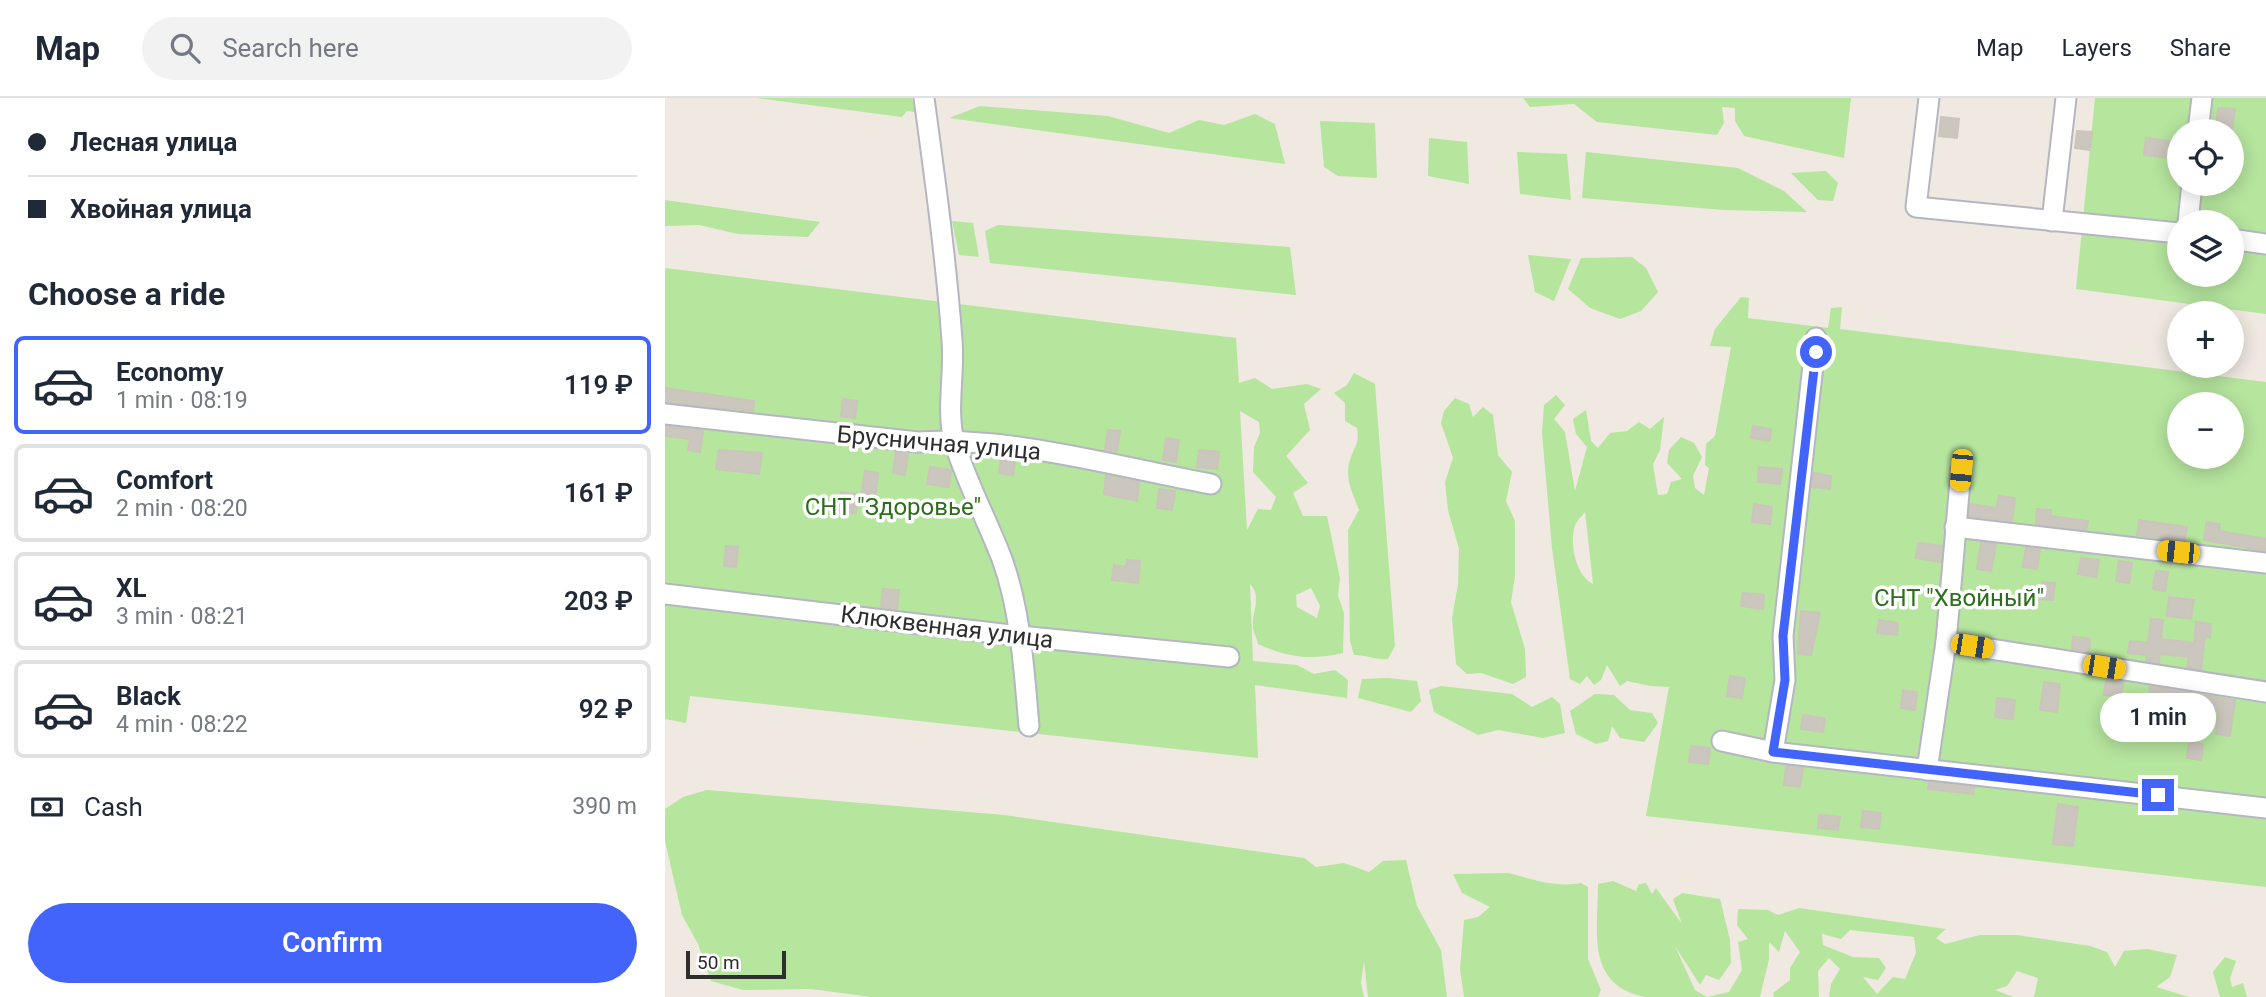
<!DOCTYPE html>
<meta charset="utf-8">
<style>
:root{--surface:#fff;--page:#f2f2f3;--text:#1f2937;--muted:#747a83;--line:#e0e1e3;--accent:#4264fb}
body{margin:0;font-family:Roboto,sans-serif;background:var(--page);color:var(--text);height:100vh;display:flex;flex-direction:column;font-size:26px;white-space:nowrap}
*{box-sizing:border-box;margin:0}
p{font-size:23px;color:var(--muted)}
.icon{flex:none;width:38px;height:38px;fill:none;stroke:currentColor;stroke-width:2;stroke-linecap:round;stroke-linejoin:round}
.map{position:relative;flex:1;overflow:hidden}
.panel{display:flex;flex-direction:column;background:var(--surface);width:665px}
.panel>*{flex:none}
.top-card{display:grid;align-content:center;height:154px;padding:0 28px;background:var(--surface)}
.fabs{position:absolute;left:1502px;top:21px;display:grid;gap:14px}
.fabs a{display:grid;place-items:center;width:77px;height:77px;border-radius:50%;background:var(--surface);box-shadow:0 4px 18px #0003;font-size:35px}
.scale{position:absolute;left:21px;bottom:18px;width:100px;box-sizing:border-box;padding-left:7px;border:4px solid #2e2e2e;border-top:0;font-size:19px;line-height:24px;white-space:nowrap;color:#2e2e2e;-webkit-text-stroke:5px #fff;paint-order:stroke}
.end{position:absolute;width:32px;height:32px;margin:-16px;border:9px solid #4264fb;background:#fff;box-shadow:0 0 0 4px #fff}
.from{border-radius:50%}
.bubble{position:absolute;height:49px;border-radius:24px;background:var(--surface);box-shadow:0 4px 18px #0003;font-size:23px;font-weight:600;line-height:49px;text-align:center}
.car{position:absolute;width:21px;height:42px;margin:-21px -10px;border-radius:9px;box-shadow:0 0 5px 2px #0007;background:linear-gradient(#f5c518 24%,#345 0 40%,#f5c518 0 76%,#345 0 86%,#f5c518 0)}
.top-card b{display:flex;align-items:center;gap:24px;height:66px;font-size:26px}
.top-card b+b{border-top:2px solid var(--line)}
.top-card i{width:18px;height:18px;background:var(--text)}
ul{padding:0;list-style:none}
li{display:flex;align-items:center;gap:21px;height:98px;margin:0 14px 10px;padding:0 14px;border:4px solid var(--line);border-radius:10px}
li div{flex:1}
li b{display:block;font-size:26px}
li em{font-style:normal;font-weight:600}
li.on{border-color:var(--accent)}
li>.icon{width:63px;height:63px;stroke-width:1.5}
h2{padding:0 28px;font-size:32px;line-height:84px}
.pay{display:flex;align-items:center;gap:18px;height:77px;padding:0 28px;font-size:26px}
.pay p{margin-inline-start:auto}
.action{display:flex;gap:14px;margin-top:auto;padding:14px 28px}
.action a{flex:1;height:80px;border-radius:42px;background:var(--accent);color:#fff;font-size:28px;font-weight:600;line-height:80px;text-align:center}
header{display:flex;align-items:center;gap:42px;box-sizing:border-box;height:98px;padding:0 35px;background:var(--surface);border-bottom:2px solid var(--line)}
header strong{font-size:33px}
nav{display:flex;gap:38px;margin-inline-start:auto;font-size:24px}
.search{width:490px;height:63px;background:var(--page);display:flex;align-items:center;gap:18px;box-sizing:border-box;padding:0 24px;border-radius:38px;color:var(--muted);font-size:26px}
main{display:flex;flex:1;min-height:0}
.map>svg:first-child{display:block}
.green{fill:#b6e59e;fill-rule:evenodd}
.building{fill:#cbc7bf;stroke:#cbc5ba;stroke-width:2}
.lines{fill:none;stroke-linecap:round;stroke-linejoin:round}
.minor-casing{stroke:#b4b7c1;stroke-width:23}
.minor{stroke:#fff;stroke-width:19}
.route{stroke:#4264fb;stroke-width:9}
.labels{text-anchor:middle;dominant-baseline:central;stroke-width:7;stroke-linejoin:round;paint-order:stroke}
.street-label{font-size:24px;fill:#2e2e2e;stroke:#fff}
.park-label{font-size:24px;fill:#2c6e1b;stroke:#fff}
</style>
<header>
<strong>Map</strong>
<div class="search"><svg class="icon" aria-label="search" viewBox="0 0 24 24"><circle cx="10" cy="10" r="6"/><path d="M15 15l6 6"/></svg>Search here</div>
<nav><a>Map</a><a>Layers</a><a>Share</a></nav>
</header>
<main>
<section class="panel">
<div class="top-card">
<b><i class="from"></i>Лесная улица</b>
<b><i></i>Хвойная улица</b>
</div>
<h2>Choose a ride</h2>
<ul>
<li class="on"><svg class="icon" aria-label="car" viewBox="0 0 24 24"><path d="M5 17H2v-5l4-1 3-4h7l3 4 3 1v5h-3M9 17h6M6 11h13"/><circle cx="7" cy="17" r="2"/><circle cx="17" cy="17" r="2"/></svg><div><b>Economy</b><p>1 min · 08:19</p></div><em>119 ₽</em></li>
<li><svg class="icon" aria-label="car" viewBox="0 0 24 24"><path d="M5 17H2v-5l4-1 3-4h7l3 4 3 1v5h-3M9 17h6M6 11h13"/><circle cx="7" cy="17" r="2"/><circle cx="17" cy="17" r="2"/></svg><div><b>Comfort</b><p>2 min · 08:20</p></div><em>161 ₽</em></li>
<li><svg class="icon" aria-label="car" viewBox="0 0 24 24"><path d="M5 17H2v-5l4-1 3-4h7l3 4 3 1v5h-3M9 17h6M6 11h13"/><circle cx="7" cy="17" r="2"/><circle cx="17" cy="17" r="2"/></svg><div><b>XL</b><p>3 min · 08:21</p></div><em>203 ₽</em></li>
<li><svg class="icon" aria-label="car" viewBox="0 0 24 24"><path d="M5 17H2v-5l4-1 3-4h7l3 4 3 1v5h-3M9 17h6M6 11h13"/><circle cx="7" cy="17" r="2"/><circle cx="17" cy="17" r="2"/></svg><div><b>Black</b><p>4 min · 08:22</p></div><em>92 ₽</em></li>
</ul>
<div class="pay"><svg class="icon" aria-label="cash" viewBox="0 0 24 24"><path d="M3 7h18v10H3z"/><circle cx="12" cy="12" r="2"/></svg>Cash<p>390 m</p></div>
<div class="action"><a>Confirm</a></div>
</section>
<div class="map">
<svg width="1601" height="899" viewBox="0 0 1601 899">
<rect width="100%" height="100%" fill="#efe9e1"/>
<g class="green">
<path d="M92,0h155l3,14 -8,-1 -5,6z"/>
<path d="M858,0h328l-7,60 -100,-22 -9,-15v-13l-13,-1 2,16 -7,12 -120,-13 -23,-18 -44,3z"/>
<path d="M1430,0h171v216l-190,-25zM1514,33h52v53h-52zM1514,124h52v53h-52z"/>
<path d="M315,8l128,10 61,17 30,-13 25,5 31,-11 20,10 10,40 -336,-46z"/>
<path d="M655,23l55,2 2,55 -39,-2 -14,-9z"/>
<path d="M764,40l38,4 2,42 -41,-8z"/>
<path d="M852,54l50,2 4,46 -51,-6z"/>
<path d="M921,54l152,16 46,23 23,21 -84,-2 -141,-12z"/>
<path d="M1161,73l12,12 -5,18 -15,-1 -27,-27z"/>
<path d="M0,102l155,22 -12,15 -70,-3 -39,-9 -34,1z"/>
<path d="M287,123l21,2 6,34 -20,-2z"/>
<path d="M333,127l292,22 6,48 -306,-32 -5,-32z"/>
<path d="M863,157l43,4 -17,42 -19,-9z"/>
<path d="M967,159l14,11 12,24 -17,19 -21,8 -30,-11 -22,-19 13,-31z"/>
<path d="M0,170l571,70 3,45 16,-5 17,11 35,-5 14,5 -17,15 6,26 -24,26 22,27 -15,10 10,23h24l13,62 -2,17 6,18 -1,40c-31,8 -56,4 -85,-9 -1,-5 -4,-11 -5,-16 -2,-16 10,-30 -3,-44l3,77 44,4 17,9 21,-4 13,10 -1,18 -92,-13 3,73 -568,-62 -4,27 -21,-4zM575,313l19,11 1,11 -6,14 -1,25 23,25 -5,13 -13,-1 -11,21zM646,490l9,18 -3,12 -20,-11 -1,-12z"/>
<path d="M1076,199l8,1 -1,20 80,10 3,-20 11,-1 -2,22 426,53v505l-620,-71 23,-129 -19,-1 -23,-5 -7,5 -13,-21 -6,15 -7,5 -7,-9 -7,8 -10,-5 -18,-131 -10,-115 2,-28 12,-10 9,10 -11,14 11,13 10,59 12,-44 -11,-13 -3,-15 13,-9 5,31 7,7 12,-15 17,-2 12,-9 11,7 14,-12 -4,33 -7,14 5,31 9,-1 4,-12 11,-3 -15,-16 2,-13 12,-13 13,6 8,14 -9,19 2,12 9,7 5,-27 -4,-3 1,-21 9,-8 16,-89 -21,-1 5,-17zM1514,306h52v53h-52zM920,414l8,72c-17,-8 -24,-41 -18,-58 1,-5 8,-11 10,-14z"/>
<path d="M689,275l21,11 20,262 -7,13c-13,1 -21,-4 -34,-4l-4,-14 -2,-111 11,-20c-6,-16 -15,-32 -9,-50 4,-13 10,-17 7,-32l-12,-7v-18l-11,-10 13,-8z"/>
<path d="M790,300l14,6 4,13 10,-10 10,8 5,40 14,17 -6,29 9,20v55l-4,26 14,47 1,28 -13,7 -32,-11 -14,1 -11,-10 -4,-46 6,-34 1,-35 -11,-39 -3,-28 8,-24 -12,-35 3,-12z"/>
<path d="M723,580l29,3 4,20 -10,11 -53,-14 4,-19z"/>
<path d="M776,588l71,8 20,13 20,-10 8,7 5,29 -22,5 -45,-8 -20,5 -44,-23 -5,-22z"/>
<path d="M930,596l19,1 16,15 22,3 6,10 -14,19 -24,-4 -8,-12 -4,15 -12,3 -20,-10 -6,-23z"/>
<path d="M42,692l297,25 300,43 12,9 28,-4 25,9 14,-11 23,-1 11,46 24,44 6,47h-79l-4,-36 -3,22 3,14h-493l-60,-8 -68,1 -32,-9 -13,-37 -16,-29 -17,-74v-32l18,-12z"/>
<path d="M843,775c24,6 48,15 73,10l7,4v72l13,31 -3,7h-134l-4,-28 4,-49 14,-3 12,-10 -28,-14 -9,-19z"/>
<path d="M948,783l23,10 3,-7 7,-1 6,11 4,-6 26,36 -9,-25 9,-6 38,6 10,41 1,23 -12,17 -13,-5 -6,10 -25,-39 20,44 12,7 22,-5 13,-22 -4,-28 10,-3 -11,-14 1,-16 30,1 10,5 21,-7 147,21 -10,9 9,6 35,-9h37l73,11 17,6 8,15 9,-16 23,-2 30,6 -7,22 -14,10 33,10h-155l4,-19 -21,-7 -10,15 -12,4 18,7h-184l2,-13 9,-15 -11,-11 -11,13 1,26h-45l-1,-4 17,-13v-12l10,-16 -15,-21 -6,21 -10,-10v17l-9,38h-115c-60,-12 -47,-66 -47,-113zM1185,832l64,7 2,16 -11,26 -12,-2 -16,17 -14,-17 15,3 8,-12 -7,-10 -26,-1 -30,-12 -1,-11 19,5z"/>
<path d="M1560,859l11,4 -6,17 2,9 11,-4 4,14h-27l-7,-25z"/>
</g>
<g class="building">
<path d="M1553,10l17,1 -3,21 -16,-2z"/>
<path d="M1276,19l18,2 -2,19 -18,-2z"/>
<path d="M1412,33l15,1 -2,18 -15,-2z"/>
<path d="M1481,40l24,3 -2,17 -24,-3z"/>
<path d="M0,290l89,13 -1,10 -88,-9z"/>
<path d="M178,301l14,2 -2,17 -14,-2z"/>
<path d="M0,328l38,5 -3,21 -12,-2 2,-11 -25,-3z"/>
<path d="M1088,328l18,3 -1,12 -19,-3z"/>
<path d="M443,332l12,1 -3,20 -12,-1z"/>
<path d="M501,340l13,2 -3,22 -13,-2z"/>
<path d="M54,352l43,3 -3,21 -43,-5z"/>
<path d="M534,352l20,2 -2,17 -20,-2z"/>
<path d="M231,354l12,1 -3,22 -12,-2z"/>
<path d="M336,359l14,2 -2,16 -14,-2z"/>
<path d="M265,369l21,3 -2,17 -22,-3z"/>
<path d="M1094,369l23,2 -2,15 -22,-2z"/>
<path d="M200,373l13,2 -3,27 -14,-2z"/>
<path d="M1148,375l18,3 -1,13 -18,-2z"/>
<path d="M441,378l33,6 -2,19 -33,-7z"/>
<path d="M494,391l16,2 -3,19 -15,-2z"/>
<path d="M176,394l17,2 -2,19 -18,-2z"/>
<path d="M1334,398l16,2 -3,23 -43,-5 1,-12 27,4z"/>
<path d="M1089,406l18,3 -2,17 -18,-2z"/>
<path d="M1372,411l14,1 -1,6 38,5 -2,9 -50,-6z"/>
<path d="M1474,422l48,7 -3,14 -47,-6z"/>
<path d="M1542,424l13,2 -1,7 47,8v12l-62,-11z"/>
<path d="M1316,444l15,2 -5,27 -14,-2z"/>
<path d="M1253,445l24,3 -1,16 -25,-4z"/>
<path d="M61,448l12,1 -2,20 -12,-1z"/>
<path d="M1361,450l14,1 -3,20 -14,-2z"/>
<path d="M1416,460l18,2 -3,17 -18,-3z"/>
<path d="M462,462l13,1 -2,22 -26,-3 2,-15 12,2z"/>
<path d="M1454,463l13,2 -3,20 -13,-2z"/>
<path d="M1491,473l12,1 -3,19 -12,-2z"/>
<path d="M1377,484l13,1 -2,17 -13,-1z"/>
<path d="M218,491l16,1 -2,19 -16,-2z"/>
<path d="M1078,495l21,2 -1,14 -22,-3z"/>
<path d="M1504,499l25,3 -3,19 -24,-3z"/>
<path d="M1136,513l19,2 -9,42 -13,-1z"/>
<path d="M1486,521l12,1 -2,19 33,4 2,-21 15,2 -1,13 -5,-1 -4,33 -14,-2 2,-10 -29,-3 -1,9 -13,-2v-6l-18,-2 2,-12 18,2z"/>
<path d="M1214,522l19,3 -1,12 -20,-2z"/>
<path d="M1408,539l17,2 -1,13 -17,-3z"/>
<path d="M1065,578l15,2 -3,20 -15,-2z"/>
<path d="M1441,582l17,2 -2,15 -17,-2z"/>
<path d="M1379,584l16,2 -3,28 -17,-2z"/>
<path d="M1485,588l85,14 -5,36 -14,-2 2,-23 -36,-5v-4l-33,-4z"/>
<path d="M1238,592l14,2 -2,18 -14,-2z"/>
<path d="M1332,600l18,2 -2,19 -18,-2z"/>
<path d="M1138,617l22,3 -2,14 -22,-3z"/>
<path d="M1524,644l14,2 -2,16 -14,-2z"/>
<path d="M1026,648l19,2 -2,16 -19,-2z"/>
<path d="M1121,668l17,2 -3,19 -16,-2z"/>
<path d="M1264,684l45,5 -1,7 -45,-5z"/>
<path d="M1393,706l20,3 -5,39 -20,-2z"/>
<path d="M1198,713l18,2 -2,16 -18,-2z"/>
<path d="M1154,717l21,2 -2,13 -20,-2z"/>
</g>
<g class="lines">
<defs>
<g id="minor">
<path d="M259,0c11,81 22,161 28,242 3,33 -6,69 2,101 10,36 34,81 48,118 19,53 22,111 27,167"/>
<path d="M1264,0l-13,109 263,26"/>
<path d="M1533,33l4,-33"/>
<path d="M1387,123l14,-123"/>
<path d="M1523,124l4,-38"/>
<path d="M1566,141l35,5"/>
<path d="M0,316l253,28c93,-6 200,25 293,42"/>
<path d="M1290,429l311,36"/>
<path d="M0,496l355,42 209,21"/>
<path d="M1281,544l320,50"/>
<path d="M1057,643l51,11 493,56"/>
<path d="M1108,654l12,-72 -2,-44 33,-298"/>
<path d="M1262,672l19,-128 15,-172"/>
</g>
</defs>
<use href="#minor" class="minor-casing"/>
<use href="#minor" class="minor"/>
</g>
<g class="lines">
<path class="route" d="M1151,254l-33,284 2,44 -12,72 385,43"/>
</g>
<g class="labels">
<g class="street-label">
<text transform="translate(274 345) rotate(5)">Брусничная улица</text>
<text transform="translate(282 529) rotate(7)">Клюквенная улица</text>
</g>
<g class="park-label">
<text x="228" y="409">СНТ "Здоровье"</text>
<text x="1294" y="500">СНТ "Хвойный"</text>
</g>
</g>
</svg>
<div class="fabs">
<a><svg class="icon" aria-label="locate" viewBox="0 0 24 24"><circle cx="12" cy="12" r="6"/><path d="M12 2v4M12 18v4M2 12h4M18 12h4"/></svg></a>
<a><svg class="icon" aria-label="layers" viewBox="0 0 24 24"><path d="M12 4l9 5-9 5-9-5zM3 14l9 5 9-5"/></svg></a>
<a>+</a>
<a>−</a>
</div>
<div class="scale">50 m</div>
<i class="end from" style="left:1151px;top:254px"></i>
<i class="end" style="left:1493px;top:697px"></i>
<div class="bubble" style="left:1435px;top:595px;width:116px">1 min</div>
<i class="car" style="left:1296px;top:372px;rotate:185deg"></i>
<i class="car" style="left:1513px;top:454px;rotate:276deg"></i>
<i class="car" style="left:1307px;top:548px;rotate:99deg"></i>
<i class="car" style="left:1439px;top:569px;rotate:99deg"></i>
</div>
</main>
